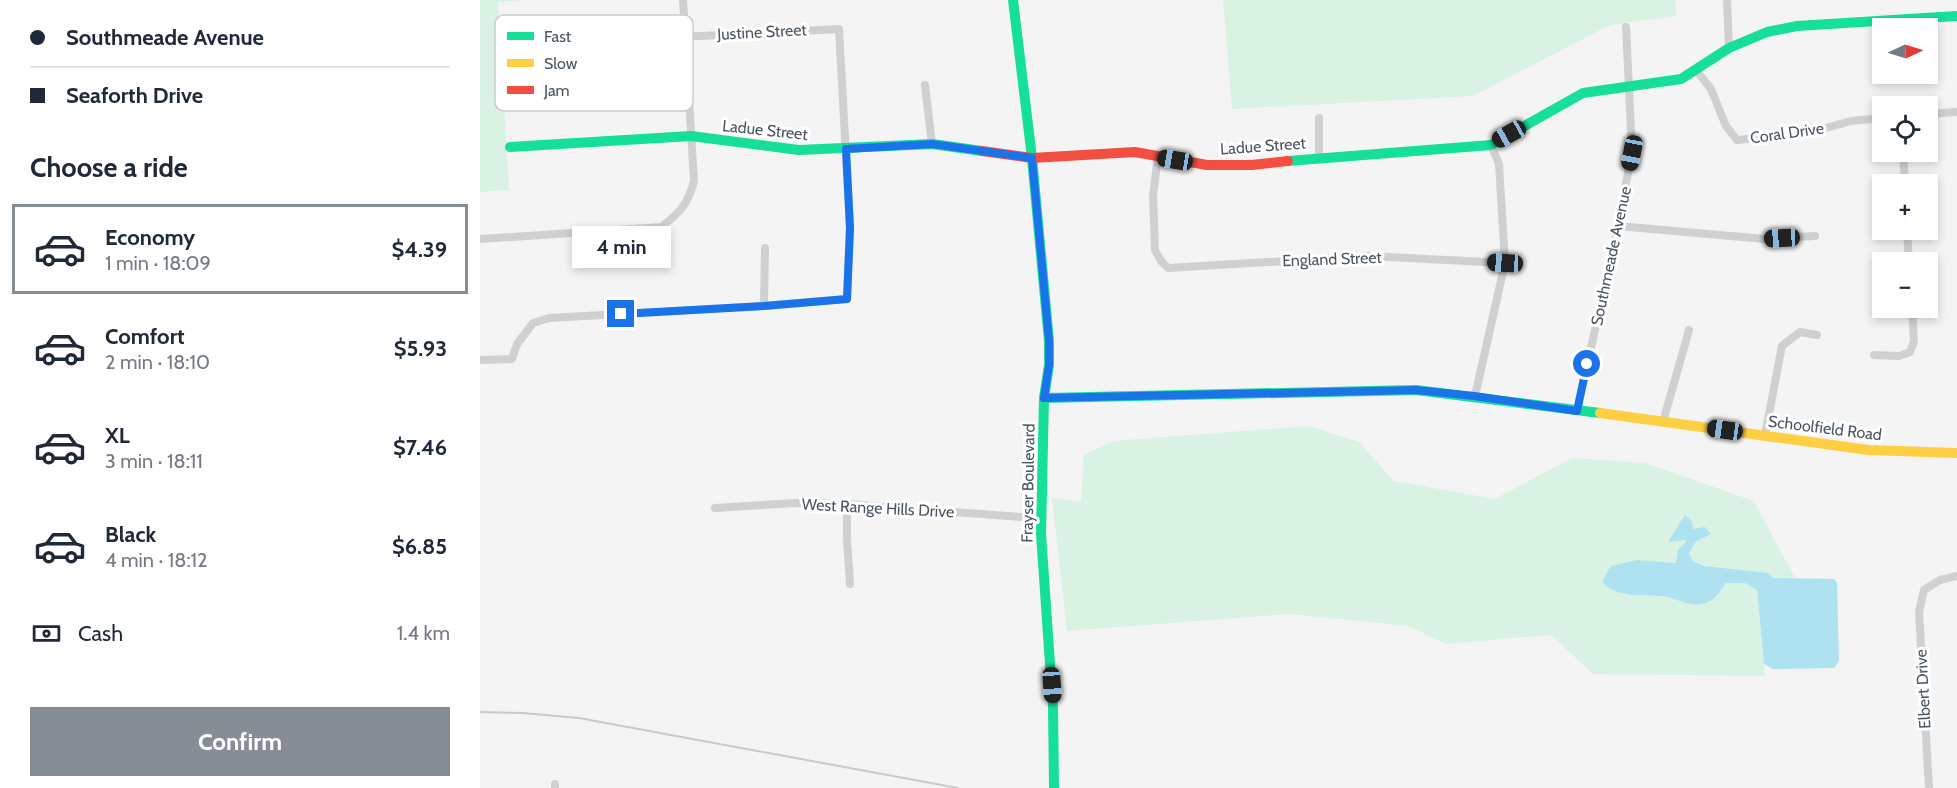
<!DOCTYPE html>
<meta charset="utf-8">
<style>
:root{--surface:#fff;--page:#f2f2f3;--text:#1f2937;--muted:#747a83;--line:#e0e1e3;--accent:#868d94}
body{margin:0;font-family:Cabin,sans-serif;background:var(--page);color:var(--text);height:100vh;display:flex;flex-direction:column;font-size:22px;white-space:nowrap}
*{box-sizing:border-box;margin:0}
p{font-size:20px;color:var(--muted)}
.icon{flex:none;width:33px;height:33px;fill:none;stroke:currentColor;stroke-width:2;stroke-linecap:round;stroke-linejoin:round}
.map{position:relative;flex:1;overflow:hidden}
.details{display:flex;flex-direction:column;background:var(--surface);width:480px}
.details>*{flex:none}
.hud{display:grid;align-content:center;height:132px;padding:0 30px;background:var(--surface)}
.needle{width:39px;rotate:86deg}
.controls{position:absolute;left:1392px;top:18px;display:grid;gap:12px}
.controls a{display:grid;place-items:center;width:66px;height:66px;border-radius:0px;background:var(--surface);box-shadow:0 3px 9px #0003;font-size:30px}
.end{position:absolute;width:27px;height:27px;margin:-14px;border:8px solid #1a73e8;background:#fff;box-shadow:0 0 0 3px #fff}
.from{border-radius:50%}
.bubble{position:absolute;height:42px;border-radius:0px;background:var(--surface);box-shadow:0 3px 9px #0003;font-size:20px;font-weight:700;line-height:42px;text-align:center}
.car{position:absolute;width:18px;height:36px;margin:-18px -9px;border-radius:8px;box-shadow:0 0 4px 2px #0007;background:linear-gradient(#222 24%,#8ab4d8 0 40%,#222 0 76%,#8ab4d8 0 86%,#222 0)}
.hud b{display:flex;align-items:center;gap:21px;height:57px;font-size:22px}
.hud b+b{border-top:2px solid var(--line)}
.hud i{width:15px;height:15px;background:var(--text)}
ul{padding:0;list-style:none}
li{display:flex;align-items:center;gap:18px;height:90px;margin:0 12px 9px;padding:0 18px;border:3px solid transparent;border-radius:0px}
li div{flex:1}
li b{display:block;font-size:22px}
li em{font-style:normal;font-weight:700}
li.active{border-color:var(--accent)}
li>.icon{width:54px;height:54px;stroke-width:1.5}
h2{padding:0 30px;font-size:27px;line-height:72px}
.pay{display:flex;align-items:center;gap:15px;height:66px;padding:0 30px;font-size:22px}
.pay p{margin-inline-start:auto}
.action{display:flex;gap:12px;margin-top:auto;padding:12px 30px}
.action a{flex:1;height:69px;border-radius:0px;background:var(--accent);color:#fff;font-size:24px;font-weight:700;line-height:69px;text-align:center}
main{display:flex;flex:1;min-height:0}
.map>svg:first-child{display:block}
.green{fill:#d9f2e3}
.water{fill:#aee2f0}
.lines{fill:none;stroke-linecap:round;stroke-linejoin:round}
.street{stroke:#ced0d2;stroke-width:8}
.fast{stroke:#16e098;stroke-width:10}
.slow{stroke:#ffcf43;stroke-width:10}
.jam{stroke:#f24e42;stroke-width:10}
.rail{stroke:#c9cacc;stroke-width:2}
.route{stroke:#1a73e8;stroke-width:8}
.labels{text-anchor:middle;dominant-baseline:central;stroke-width:6;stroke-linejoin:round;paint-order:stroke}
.street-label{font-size:16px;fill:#4a5661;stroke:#fff}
.key{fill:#fff;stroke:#c9ccd0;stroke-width:1.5}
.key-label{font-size:16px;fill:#4a5661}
</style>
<main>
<section class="details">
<div class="hud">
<b><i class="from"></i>Southmeade Avenue</b>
<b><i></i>Seaforth Drive</b>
</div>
<h2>Choose a ride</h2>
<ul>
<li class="active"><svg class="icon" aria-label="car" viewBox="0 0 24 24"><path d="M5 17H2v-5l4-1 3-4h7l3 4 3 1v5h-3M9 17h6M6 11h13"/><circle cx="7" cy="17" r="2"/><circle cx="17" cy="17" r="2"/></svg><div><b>Economy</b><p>1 min · 18:09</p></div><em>$4.39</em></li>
<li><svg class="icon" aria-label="car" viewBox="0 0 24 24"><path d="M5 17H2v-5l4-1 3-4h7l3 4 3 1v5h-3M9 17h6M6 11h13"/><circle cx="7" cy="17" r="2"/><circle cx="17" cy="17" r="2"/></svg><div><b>Comfort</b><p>2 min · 18:10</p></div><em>$5.93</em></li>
<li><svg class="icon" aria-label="car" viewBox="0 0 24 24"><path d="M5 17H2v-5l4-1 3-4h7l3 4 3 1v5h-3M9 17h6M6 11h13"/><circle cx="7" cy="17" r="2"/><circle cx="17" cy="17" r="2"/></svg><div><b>XL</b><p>3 min · 18:11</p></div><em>$7.46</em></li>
<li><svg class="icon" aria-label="car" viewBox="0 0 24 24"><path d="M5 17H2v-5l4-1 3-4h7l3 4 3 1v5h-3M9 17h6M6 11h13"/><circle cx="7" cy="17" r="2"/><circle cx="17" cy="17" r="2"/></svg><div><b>Black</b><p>4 min · 18:12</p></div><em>$6.85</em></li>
</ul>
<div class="pay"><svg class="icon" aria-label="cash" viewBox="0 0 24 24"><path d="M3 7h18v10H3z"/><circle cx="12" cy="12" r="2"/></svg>Cash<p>1.4 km</p></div>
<div class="action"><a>Confirm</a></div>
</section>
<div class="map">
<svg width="1477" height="788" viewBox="0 0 1477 788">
<rect width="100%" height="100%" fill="#f4f4f4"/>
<g class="green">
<path d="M0,0h44l-26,2 11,188 -29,2z"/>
<path d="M743,0h452l1,16 -66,9 -137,71 -241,13z"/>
<path d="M829,426l50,16 35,39 101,18 77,-41 73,5 109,38 41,77c-32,0 -74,-5 -102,-17l-4,-7 6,-12 15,-8 -41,7 17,-2v3l-9,21 -40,-3 -25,6 -9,16c15,17 36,12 57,14 19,1 29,15 50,4 6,-2 12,-11 16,-17h19l12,7 8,86 -172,-2 -42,-39 -106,9 -36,-18 -119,-12 -223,17 -15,-133 29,4 3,-47 29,-14z"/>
</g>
<path class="water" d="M1205,515l7,6 1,8 12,-2 6,7 -16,8 -6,12 4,7 11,5 64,7 5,5 61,1 3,4 2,78 -5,7 -61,1 -9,-5 -7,-74 -12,-7h-19c-4,6 -10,15 -16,18 -21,10 -31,-4 -50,-5 -21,-2 -41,3 -58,-14l9,-16 26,-6 39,3 2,-13 8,-8v-2l-18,2z"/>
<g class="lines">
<g class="street">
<path d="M1247,0l2,48"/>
<path d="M1216,70l15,19 15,37 11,14 71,-7 43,-12 31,-3"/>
<path d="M445,85l7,59"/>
<path d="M1448,114l29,-2"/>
<path d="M839,118v39"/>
<path d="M1423,152l2,32"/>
<path d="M678,157l-5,38 2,55 6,11 7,7 201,-12 136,7"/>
<path d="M1138,226l147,13 50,-3"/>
<path d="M1427,230l2,32"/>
<path d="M0,239l181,-12c19,-14 27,-23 33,-46l-11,-181"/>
<path d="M284,306l1,-58"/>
<path d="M1394,355l25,1 11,-4 4,-11 -2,-33"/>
<path d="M0,360l32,-1 5,-15 16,-21 16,-5 215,-12 83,-7 3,-71 -11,-199 -334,17"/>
<path d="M995,396l30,-133 -6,-99 -8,-19"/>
<path d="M1097,411l41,-185 14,-74 -6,-125"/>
<path d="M1183,422l26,-92"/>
<path d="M1285,435l17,-89 18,-14 17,3"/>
<path d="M367,504v35l3,45"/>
<path d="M235,508l81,-5 51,1 174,13 20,-1"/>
<path d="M75,784v4"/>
<path d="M1449,788l-10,-176 5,-22 16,-10 17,-4"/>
</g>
<g class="fast">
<path d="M533,0l19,158 17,183v24l-5,33 -3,136 12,173 1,81"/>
<path d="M30,147l181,-11 108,14 133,-6 50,7"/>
<path d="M808,161l203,-16 92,-52 98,-14 48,-31 38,-16 30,-6 160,-10"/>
<path d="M564,398l372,-8 184,23"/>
</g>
<path class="slow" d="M1120,413l268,37 89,3"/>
<path class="jam" d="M502,151l50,7 103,-6 72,13h45l36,-4"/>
<path class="rail" d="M0,712l43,1 56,5 379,70"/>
</g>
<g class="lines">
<path class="route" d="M141,314l143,-8 83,-7 3,-71 -4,-79 86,-5 100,14 17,183v24l-5,33 372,-8 58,6 103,15 10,-47"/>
</g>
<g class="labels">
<g class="street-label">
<text transform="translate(282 32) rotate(-3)">Justine Street</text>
<text transform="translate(285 130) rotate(6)">Ladue Street</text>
<text transform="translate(1307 133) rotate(-8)">Coral Drive</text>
<text transform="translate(783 146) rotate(-4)">Ladue Street</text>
<text transform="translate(1131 256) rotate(-78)">Southmeade Avenue</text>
<text transform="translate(852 259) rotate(-2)">England Street</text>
<text transform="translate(1345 428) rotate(7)">Schoolfield Road</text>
<text transform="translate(548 483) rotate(-89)">Frayser Boulevard</text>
<text transform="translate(398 508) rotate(3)">West Range Hills Drive</text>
<text transform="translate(1443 689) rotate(-93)">Elbert Drive</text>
</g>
</g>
<rect x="15" y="15" width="198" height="96" rx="9" class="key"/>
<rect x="27" y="32" width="27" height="8" fill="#16e098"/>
<rect x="27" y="59" width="27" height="8" fill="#ffcf43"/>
<rect x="27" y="86" width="27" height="8" fill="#f24e42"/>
<g class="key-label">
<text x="64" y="42">Fast</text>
<text x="64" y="69">Slow</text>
<text x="64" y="96">Jam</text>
</g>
</svg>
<div class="controls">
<a><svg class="needle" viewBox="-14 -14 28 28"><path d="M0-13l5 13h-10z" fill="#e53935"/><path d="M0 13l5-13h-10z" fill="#747a83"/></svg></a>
<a><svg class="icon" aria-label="locate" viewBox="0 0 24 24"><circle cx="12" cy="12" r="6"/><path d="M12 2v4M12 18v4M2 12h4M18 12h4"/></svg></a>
<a>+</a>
<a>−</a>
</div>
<i class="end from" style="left:1107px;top:364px"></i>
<i class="end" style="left:141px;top:314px"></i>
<div class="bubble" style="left:92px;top:226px;width:99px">4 min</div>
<i class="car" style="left:1029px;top:134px;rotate:241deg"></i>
<i class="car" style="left:1152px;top:153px;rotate:191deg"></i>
<i class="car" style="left:695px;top:160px;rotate:279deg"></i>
<i class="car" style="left:1302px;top:238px;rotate:267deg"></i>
<i class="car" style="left:1025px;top:263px;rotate:273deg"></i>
<i class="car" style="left:1245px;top:430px;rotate:278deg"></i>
<i class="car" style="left:572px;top:685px;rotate:176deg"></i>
</div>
</main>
